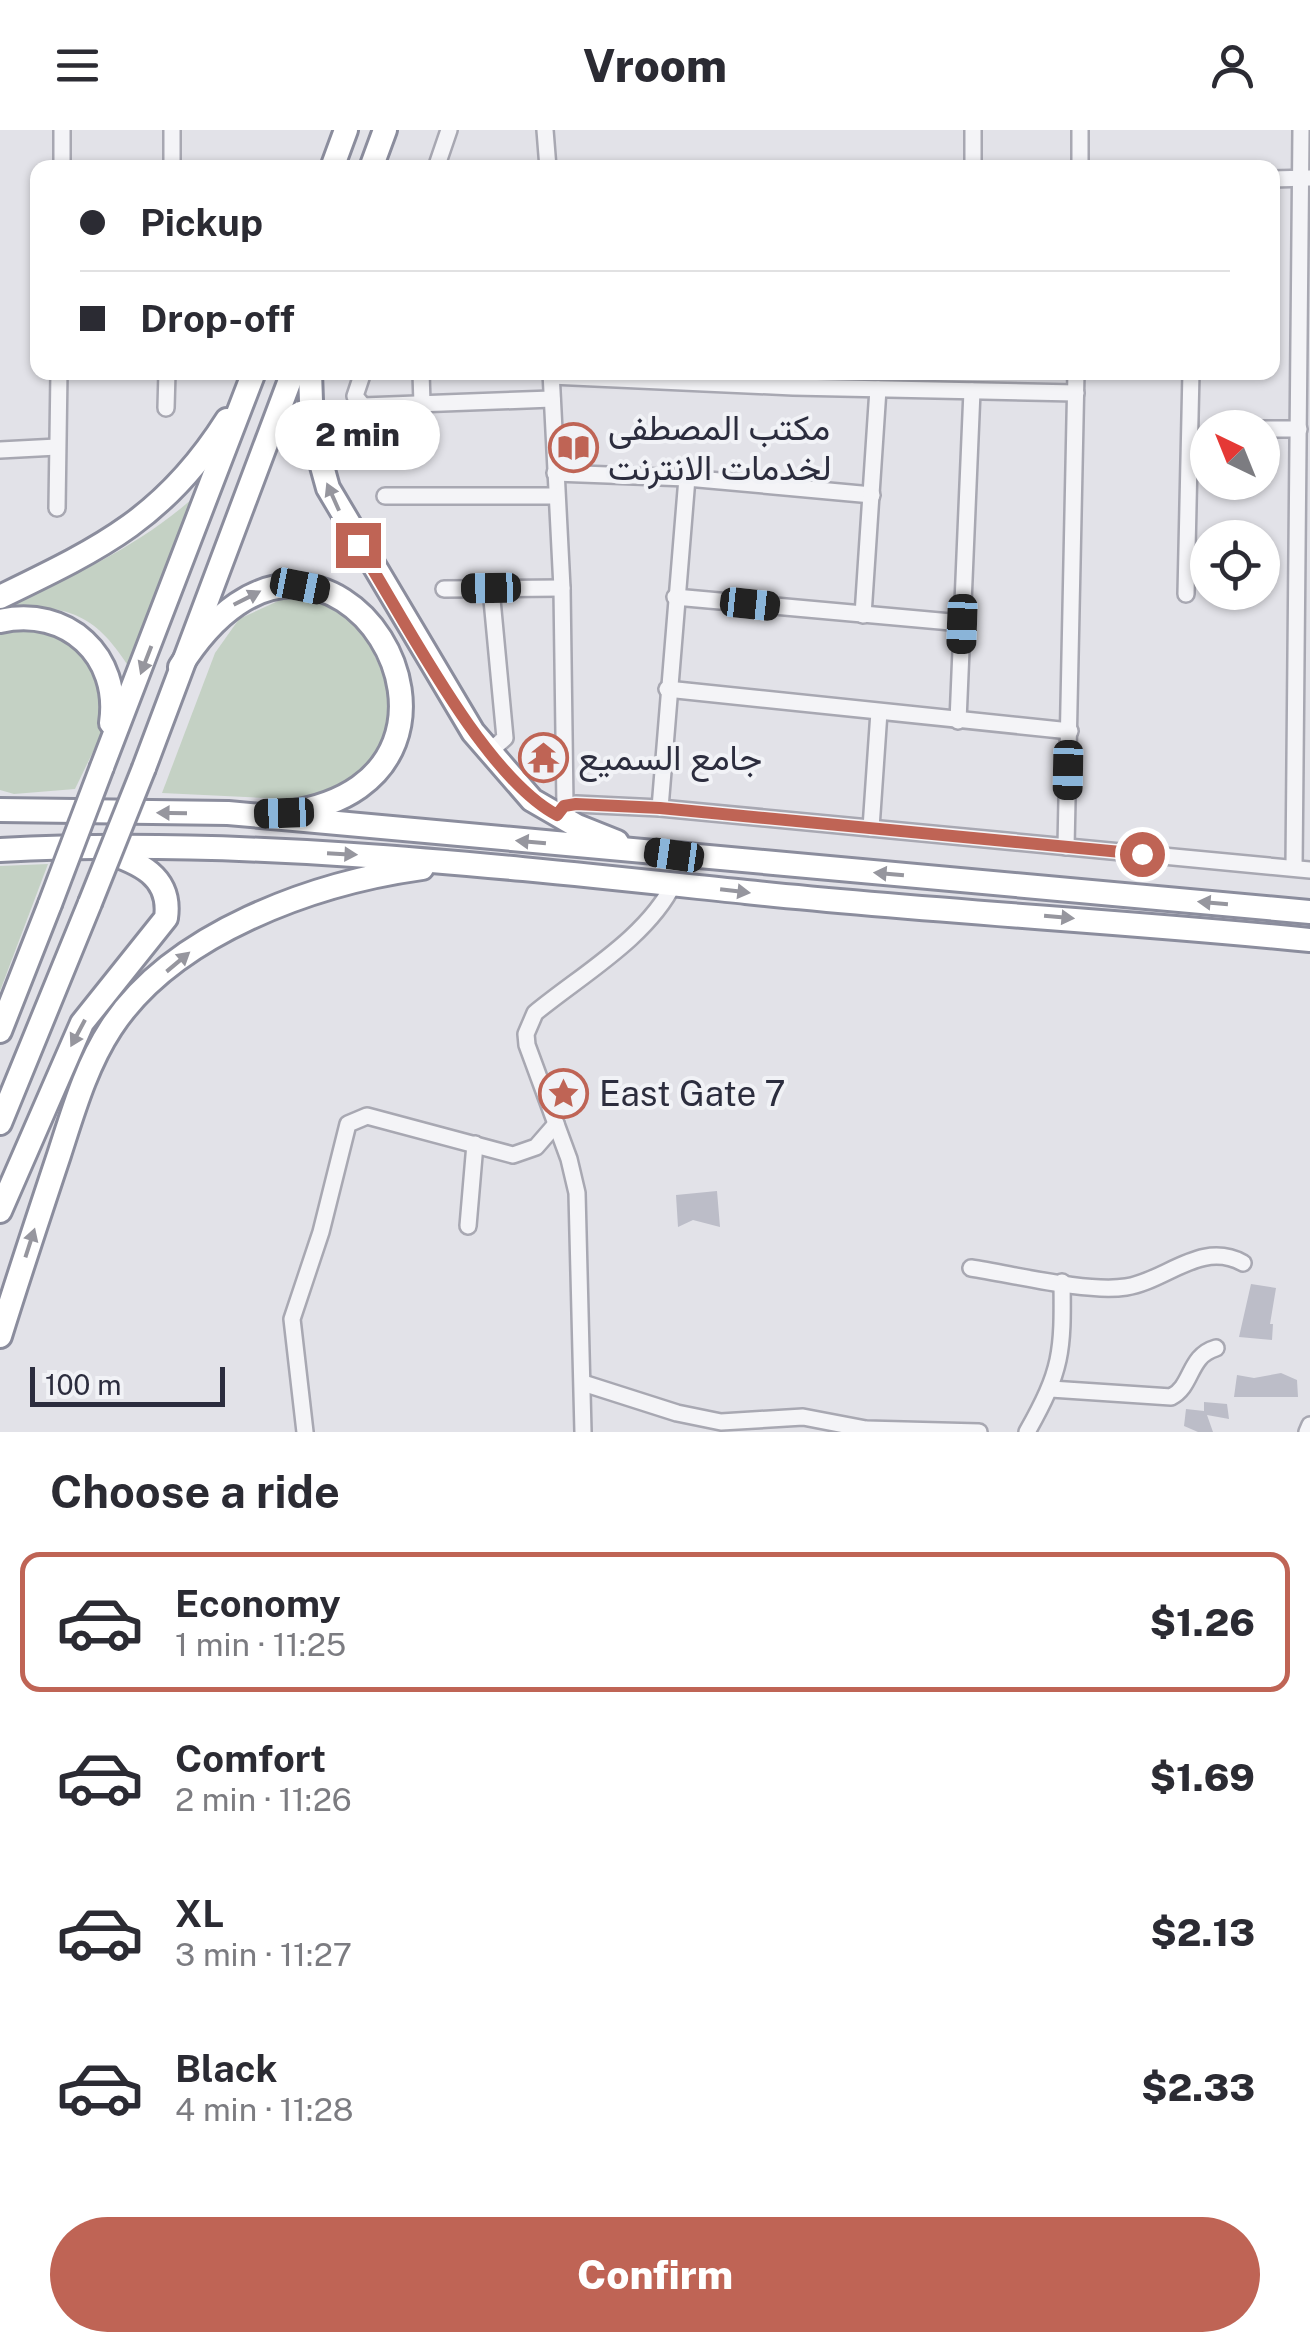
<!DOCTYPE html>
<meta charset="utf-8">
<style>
:root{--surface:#fff;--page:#f2f2f3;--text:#2b2b33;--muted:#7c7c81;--line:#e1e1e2;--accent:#bf6455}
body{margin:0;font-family:"Public Sans",Vazirmatn,sans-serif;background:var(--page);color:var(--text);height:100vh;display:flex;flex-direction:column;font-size:38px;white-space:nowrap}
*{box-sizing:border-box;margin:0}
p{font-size:32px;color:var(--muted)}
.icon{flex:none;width:55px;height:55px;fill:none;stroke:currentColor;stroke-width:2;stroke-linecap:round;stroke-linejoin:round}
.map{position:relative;height:1302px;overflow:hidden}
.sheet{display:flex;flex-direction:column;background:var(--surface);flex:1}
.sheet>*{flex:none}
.banner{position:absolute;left:30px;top:30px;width:1250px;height:220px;border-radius:20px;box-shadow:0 2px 8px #0004;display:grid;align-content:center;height:220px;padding:0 50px;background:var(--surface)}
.needle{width:65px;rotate:317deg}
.fabs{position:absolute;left:1190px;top:280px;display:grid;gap:20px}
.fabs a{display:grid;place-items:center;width:90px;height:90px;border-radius:50%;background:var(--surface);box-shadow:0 2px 8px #0004;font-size:50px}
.scale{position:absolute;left:30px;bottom:25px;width:195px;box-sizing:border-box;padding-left:10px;border:5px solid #2c2d3e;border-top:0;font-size:28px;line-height:35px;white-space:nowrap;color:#2c2d3e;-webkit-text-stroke:8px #f1f2f6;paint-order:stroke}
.end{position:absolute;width:45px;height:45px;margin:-22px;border:12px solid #bf6455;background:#fff;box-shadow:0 0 0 5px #fff}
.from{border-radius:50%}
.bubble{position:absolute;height:70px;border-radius:35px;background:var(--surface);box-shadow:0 2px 8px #0004;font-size:32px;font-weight:800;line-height:70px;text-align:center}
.car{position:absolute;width:30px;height:60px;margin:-30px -15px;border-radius:12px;box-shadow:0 0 8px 2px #0007;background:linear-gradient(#222 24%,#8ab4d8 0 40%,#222 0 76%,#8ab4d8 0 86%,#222 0)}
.banner b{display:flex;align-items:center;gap:35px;height:95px;font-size:38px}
.banner b+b{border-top:2px solid var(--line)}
.banner i{width:25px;height:25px;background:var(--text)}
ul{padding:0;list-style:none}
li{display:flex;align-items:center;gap:30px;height:140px;margin:0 20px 15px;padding:0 30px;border:5px solid transparent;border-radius:20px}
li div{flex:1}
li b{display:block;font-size:38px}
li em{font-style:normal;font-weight:800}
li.active{border-color:var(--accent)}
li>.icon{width:90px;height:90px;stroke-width:1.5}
h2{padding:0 50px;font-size:45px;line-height:120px}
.button{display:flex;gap:20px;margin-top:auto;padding:20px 50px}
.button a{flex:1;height:115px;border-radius:60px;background:var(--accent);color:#fff;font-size:40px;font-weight:800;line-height:115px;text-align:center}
header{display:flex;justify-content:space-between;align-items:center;height:130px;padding:0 50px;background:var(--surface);font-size:45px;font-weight:800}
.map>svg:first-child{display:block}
.green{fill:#c4d1c4}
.building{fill:#bcbdc8}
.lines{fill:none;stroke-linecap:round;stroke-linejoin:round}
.minor-casing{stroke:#a8a8b2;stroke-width:20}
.highway-casing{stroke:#8b8d9d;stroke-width:28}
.minor{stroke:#f4f4f7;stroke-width:15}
.highway{stroke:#fff;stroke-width:22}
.highway-bridge-casing{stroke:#8b8d9d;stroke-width:28;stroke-linecap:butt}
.highway-bridge{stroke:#fff;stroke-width:22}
.oneway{fill:#96969e}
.route{stroke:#bf6455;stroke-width:12}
.labels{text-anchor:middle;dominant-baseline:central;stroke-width:8;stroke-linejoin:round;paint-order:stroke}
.poi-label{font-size:35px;fill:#2c2d3e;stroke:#f1f2f6;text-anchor:start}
</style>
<header><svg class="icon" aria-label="menu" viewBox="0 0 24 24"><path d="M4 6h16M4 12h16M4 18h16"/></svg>Vroom<svg class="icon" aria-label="person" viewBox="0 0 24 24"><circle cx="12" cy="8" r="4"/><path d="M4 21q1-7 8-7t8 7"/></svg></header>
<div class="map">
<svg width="1310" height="1302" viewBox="0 0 1310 1302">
<rect width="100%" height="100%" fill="#e2e2e8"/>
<g class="green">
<path d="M202,360l-71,180c-35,-55 -59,-64 -123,-64 71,-33 136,-62 194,-116z"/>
<path d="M289,466l44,8 31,29 26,56 -6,52 -28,38 -50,21 -144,-7 53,-140 24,-34z"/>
<path d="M41,495l45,21 22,57 -5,28 -28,58 -61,5 -14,-4v-156z"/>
<path d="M48,734l-48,127v-125z"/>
</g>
<g class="building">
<path d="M717,1061l3,36 -27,-7 -15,7 -2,-32z"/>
<path d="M1251,1154l25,4 -6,36h3l-1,16 -33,-3z"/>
<path d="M1281,1243l16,7 1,17h-64l3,-22 17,3z"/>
<path d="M1204,1272l23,2 2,15 -22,-4 6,17h-15l-14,-6 2,-17 18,2z"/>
</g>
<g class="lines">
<defs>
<g id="minor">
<path d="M545,0l3,38"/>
<path d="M1080,0v38"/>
<path d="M62,38v-38"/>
<path d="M172,38v-38"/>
<path d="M436,38l13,-38"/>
<path d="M973,38v-38"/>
<path d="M1272,49l38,-1"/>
<path d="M363,242l-8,24 8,10 189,-7"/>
<path d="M421,242l1,32"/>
<path d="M551,242l11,216 3,218"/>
<path d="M551,246l242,11 283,6"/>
<path d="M166,278l1,-36"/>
<path d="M1262,299h37"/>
<path d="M0,320l57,-3"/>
<path d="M555,343l132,5 185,17"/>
<path d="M385,366h171"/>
<path d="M57,378l2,-136"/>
<path d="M444,459l118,-1"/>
<path d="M1186,464l5,-222"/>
<path d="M675,467l287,26"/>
<path d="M863,485l15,-226"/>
<path d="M667,559l403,42"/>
<path d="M958,591l14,-330"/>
<path d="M489,622l16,-14 -14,-149"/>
<path d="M660,678l27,-330"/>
<path d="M557,685l8,-9 11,-2 84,4 650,62"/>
<path d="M871,698l8,-116"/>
<path d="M1066,717l10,-475"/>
<path d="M1294,737l7,-737"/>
<path d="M468,1096l7,-82"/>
<path d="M971,1138c41,6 115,25 155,19 40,-6 75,-47 117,-24"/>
<path d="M583,1253l94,30 44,9 82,-5 63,12 113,3"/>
<path d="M1051,1259l120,8c22,-11 17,-41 45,-49"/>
<path d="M305,1302l-13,-113 29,-87 27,-108 19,-8 146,39 23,-8 20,-23"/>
<path d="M583,1302l-6,-239 -8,-34 -42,-114 -1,-11 9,-21c46,-38 112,-75 139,-130"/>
<path d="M1027,1302c35,-62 36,-80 35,-150"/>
<path d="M1307,1302l3,-7"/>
</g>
<g id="highway">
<path d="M332,38l14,-38"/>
<path d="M371,38l14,-38"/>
<path d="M310,242l2,58 16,58 145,244 59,68 45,26 40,16"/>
<path d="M0,467c101,-49 165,-79 227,-177"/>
<path d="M0,491c67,-15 121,35 111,102"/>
<path d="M180,537c148,-236 351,111 108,146"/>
<path d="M102,637l152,-395"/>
<path d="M144,638l149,-396"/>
<path d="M0,680l228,3 1082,99"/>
<path d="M0,720c249,-13 498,16 746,42 187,20 376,29 564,48"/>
<path d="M0,901l50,-127"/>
<path d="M0,993l90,-220"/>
<path d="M0,1081l82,-188 84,-105c6,-42 -28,-56 -62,-67"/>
<path d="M0,1206c19,-61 39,-121 59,-181 14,-43 27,-89 52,-127 62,-95 203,-145 311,-160"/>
</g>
</defs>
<use href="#minor" class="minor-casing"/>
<use href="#highway" class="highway-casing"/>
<use href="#minor" class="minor"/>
<use href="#highway" class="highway"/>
<defs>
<g id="highway-bridge">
<path d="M90,773l54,-135"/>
<path d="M50,774l52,-137"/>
</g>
</defs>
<use href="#highway-bridge" class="highway-bridge-casing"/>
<use href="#highway-bridge" class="highway-bridge"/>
</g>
<defs><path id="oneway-solid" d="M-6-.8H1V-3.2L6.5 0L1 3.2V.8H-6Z" transform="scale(2.5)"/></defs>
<g class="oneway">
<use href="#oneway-solid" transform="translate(333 367) rotate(-114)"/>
<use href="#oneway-solid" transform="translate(247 468) rotate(-27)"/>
<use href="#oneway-solid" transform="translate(146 530) rotate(111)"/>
<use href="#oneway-solid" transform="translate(172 683) rotate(-179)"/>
<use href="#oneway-solid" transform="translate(531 712) rotate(-175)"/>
<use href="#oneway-solid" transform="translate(342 724) rotate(3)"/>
<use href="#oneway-solid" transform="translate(889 744) rotate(-175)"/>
<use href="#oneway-solid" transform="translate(735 761) rotate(7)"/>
<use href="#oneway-solid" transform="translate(1213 773) rotate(-175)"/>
<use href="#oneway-solid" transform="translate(1059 787) rotate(5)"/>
<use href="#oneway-solid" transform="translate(178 832) rotate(-40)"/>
<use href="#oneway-solid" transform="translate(78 903) rotate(118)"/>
<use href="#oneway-solid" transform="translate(30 1113) rotate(-72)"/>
</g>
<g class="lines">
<path class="route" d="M358,415c46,73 125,231 199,270l7,-9 12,-2 84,4 482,46"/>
</g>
<defs>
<symbol id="library-ring" viewBox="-11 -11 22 22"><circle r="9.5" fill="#f1f2f6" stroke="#bf6455" stroke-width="1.5"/><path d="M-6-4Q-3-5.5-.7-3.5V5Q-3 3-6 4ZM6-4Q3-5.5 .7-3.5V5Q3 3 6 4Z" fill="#bf6455"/></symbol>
<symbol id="temple-ring" viewBox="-11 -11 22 22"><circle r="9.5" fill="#f1f2f6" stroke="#bf6455" stroke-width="1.5"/><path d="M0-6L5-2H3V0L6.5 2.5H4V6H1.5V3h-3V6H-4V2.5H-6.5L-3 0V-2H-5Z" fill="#bf6455"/></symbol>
<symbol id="sight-ring" viewBox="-11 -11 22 22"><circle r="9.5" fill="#f1f2f6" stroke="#bf6455" stroke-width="1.5"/><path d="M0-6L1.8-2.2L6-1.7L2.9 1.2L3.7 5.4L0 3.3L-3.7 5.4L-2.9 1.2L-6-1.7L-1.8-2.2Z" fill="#bf6455"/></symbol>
</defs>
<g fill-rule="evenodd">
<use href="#library-ring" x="546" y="290" width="55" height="55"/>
<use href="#temple-ring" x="516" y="600" width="55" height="55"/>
<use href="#sight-ring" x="536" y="936" width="55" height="55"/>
</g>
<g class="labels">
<g class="poi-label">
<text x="608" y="297">مكتب المصطفى<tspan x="608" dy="40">لخدمات الانترنت</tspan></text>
<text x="578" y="627">جامع السميع</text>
<text x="599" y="963">East Gate 7</text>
</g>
</g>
</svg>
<div class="fabs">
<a><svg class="needle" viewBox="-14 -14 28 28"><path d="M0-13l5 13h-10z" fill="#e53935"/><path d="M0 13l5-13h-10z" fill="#7c7c81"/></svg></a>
<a><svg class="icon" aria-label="locate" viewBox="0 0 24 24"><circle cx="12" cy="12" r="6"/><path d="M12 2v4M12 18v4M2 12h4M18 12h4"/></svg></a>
</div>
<div class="scale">100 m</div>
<i class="end from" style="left:1142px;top:724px"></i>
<i class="end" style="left:358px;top:415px"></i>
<div class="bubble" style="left:275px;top:270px;width:165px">2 min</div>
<i class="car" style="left:300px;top:456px;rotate:101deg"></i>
<i class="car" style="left:491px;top:458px;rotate:269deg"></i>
<i class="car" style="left:750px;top:474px;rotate:96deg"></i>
<i class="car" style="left:962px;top:494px;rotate:182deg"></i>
<i class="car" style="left:1068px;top:640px;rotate:181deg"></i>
<i class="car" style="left:284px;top:683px;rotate:268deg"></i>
<i class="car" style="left:674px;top:725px;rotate:278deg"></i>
<div class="banner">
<b><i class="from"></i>Pickup</b>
<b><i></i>Drop-off</b>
</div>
</div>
<section class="sheet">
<h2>Choose a ride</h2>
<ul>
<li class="active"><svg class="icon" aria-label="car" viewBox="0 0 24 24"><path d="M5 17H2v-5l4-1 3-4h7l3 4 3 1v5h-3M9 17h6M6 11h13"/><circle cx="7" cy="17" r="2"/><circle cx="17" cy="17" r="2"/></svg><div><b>Economy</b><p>1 min · 11:25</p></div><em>$1.26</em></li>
<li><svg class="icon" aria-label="car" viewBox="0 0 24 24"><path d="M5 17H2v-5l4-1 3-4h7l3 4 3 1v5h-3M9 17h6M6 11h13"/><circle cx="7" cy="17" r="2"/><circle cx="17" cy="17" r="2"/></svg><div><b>Comfort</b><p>2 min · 11:26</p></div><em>$1.69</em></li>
<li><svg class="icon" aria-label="car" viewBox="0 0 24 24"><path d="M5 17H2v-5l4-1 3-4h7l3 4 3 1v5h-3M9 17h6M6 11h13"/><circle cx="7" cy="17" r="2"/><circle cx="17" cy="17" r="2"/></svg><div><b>XL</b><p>3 min · 11:27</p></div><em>$2.13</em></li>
<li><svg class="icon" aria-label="car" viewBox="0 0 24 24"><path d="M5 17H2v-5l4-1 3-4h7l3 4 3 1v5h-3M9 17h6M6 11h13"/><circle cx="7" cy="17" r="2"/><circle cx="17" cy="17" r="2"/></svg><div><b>Black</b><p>4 min · 11:28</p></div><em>$2.33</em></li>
</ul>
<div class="button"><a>Confirm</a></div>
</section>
